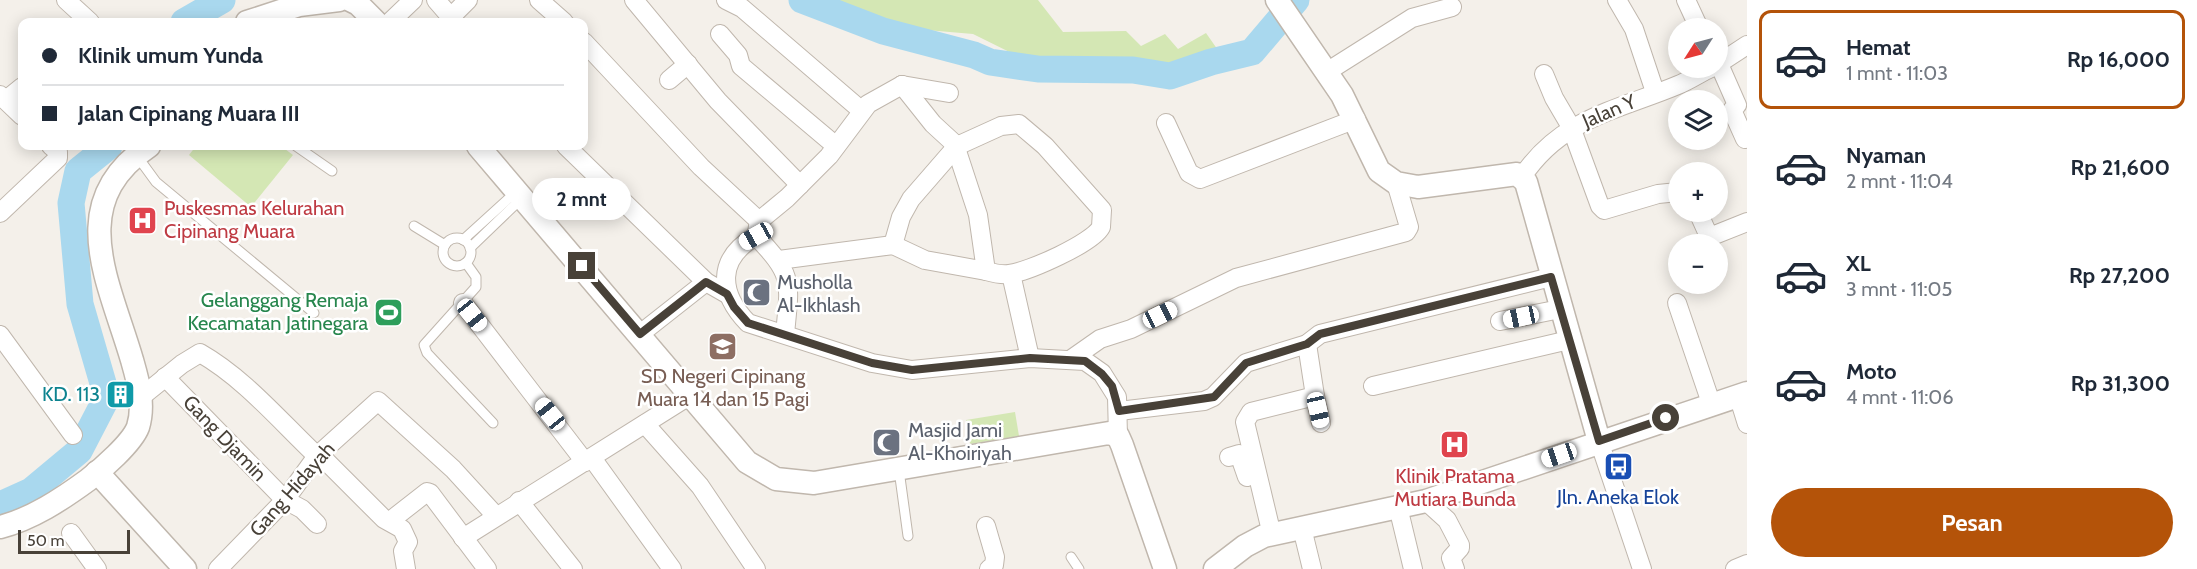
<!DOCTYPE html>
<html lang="id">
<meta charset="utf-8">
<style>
:root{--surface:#fff;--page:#f6f6f7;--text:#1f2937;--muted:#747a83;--line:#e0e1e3;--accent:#b45309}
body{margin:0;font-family:Cabin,sans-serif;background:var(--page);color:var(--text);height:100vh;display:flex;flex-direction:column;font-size:22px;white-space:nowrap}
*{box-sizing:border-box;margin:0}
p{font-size:20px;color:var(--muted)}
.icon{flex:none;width:33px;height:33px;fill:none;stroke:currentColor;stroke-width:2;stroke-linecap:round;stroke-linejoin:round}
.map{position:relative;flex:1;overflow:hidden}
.details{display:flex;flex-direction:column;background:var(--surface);width:450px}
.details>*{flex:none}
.guide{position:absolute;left:18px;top:18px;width:570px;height:132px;border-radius:12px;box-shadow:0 3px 15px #0003;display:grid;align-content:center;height:132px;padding:0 24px;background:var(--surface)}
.needle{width:39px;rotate:234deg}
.controls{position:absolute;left:1668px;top:18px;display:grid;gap:12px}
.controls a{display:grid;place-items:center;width:60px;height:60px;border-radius:50%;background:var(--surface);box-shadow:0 3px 15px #0003;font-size:30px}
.scale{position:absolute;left:18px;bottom:15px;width:112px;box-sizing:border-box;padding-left:6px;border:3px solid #484138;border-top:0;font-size:16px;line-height:21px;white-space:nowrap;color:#484138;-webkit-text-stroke:4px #fff;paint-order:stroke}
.end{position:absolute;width:27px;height:27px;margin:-14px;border:8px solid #484138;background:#fff;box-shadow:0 0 0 3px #fff}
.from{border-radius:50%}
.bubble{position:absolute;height:42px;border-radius:21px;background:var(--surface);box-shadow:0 3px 15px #0003;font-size:20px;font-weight:700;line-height:42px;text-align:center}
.car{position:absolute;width:18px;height:36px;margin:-18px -9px;border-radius:8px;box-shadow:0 0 4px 2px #0007;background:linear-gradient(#fff 24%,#345 0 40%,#fff 0 76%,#345 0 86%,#fff 0)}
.guide b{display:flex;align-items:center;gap:21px;height:57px;font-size:22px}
.guide b+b{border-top:2px solid var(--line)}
.guide i{width:15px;height:15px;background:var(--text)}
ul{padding:10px 0 0;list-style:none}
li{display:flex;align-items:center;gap:18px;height:99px;margin:0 12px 9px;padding:0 12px;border:3px solid transparent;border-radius:12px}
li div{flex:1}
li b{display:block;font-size:22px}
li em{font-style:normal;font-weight:700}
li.selected{border-color:var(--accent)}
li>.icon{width:54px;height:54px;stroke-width:1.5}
.primary-button{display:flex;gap:12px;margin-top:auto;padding:12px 24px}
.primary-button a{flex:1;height:69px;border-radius:36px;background:var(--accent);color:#fff;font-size:24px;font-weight:700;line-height:69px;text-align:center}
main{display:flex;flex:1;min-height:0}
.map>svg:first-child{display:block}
.green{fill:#d4e7b4}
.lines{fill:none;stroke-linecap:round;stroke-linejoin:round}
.river{stroke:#a9d8ee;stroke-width:27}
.service-casing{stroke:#c0b7ad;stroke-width:11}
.minor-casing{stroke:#c0b7ad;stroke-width:20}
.tertiary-casing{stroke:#c0b7ad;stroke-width:25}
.service{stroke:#fff;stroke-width:9}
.minor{stroke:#fff;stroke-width:18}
.tertiary{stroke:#fff;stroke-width:22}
.route{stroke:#484138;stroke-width:8}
.labels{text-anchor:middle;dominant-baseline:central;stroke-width:5;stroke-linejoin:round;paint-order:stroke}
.street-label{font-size:20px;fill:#484138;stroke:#fff}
.health-label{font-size:20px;fill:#be3a42;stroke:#fff;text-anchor:start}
.worship-label{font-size:20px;fill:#5b616d;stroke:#fff;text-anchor:start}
.leisure-label{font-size:20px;fill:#27864d;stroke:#fff;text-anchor:end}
.education-label{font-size:20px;fill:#785e54;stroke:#fff}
.culture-label{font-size:20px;fill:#0d838f;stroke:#fff;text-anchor:end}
.transit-label{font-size:20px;fill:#164399;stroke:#fff}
</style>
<main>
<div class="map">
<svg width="1747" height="569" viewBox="0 0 1747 569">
<rect width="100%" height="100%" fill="#f4f0ea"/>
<g class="green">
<path d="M821,0h217l25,32 63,-1 15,15 24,-12 13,15 28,-16 14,20 -50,19 -36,-4 -98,-3 -63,-31 -70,-6z"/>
<path d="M196,146h85l12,9 -42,52 -62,-52z"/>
<path d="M1015,412l4,24 -49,8 -4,-24z"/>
</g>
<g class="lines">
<g class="river">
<path d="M802,0l81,31 91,24 16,7 48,7 95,1 37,6 41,-14 41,-10 44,-52"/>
<path d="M184,22l38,-22"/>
<path d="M0,505l31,-14 48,-40 28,-54 -27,-93 -9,-101 7,-32 31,-25"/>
</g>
<defs>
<g id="service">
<path d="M296,146l36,25"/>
<path d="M137,156l19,26 158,131"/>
<path d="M414,226l31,19"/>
<circle cx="457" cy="252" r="14"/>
<path d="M463,240l54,-49"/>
<path d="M470,248l52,-50"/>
<path d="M466,263l10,14v10l-52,58 3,8 66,70"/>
<path d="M899,470l9,66"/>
<path d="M1071,557l8,12"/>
</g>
<g id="minor">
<path d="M66,0l24,22"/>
<path d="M436,0l19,22"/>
<path d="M539,0l25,22"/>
<path d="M634,0l84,101 82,84"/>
<path d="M726,0l16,8 120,103"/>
<path d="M1617,0l17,29 21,63"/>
<path d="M1686,0l13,28"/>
<path d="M451,17l17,-17"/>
<path d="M390,22l23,-22"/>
<path d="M720,34l18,21 3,11 95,80"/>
<path d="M584,42l117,125 58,54"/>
<path d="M1718,64l29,-19"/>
<path d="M1719,64l18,41 -5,5 13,29"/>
<path d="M1325,73l87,-55 40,-11"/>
<path d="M1544,74l10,24 17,29 29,79 4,4 54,-16 20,-2"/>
<path d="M669,80l19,-16"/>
<path d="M902,85l31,39 24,22"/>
<path d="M902,85l47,8"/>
<path d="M0,95l22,21"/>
<path d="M6,100l16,-13"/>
<path d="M1166,123l23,50 11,6 156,-60"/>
<path d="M566,146l140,136 21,12"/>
<path d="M957,146l44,-20 18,-2 26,22 57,64 -1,17c-8,16 -73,45 -92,47 -8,1 -16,-1 -23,-3"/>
<path d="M1522,177c39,-59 96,-67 156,-92 12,-5 22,-12 33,-17"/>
<path d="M1698,212l9,20 5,4 35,-14"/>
<path d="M0,213l58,-55v-6l-7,-6"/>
<path d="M757,232l2,-11 28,-23 42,-42 39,-52 34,-19"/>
<path d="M756,236c-40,23 -37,57 -8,87l124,40 40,7 118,-12 55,3 17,12 15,24 1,39"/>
<path d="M756,236c38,40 34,45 29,98"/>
<path d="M893,245l8,-28 10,-18 46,-53"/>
<path d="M779,260l114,-15 32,15 61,11 -8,-56 -22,-67"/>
<path d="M1011,274l19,84"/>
<path d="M463,303l122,159"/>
<path d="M1677,303l34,100"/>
<path d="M1500,321l60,-12"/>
<path d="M640,334l66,-52"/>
<path d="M0,335l73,100"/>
<path d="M1070,360l30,-21 31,-10 105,-51 170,-46 3,-5 -13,-44"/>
<path d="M165,377l120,123 17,9 15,15"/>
<path d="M1373,386l196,-46"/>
<path d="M1738,395l9,29"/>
<path d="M1315,396l6,27"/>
<path d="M141,397l41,-33 18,-11c44,25 80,68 117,103"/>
<path d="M1119,411l85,-10 9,-4 33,-34 61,-19 13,-10 231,-57"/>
<path d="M645,424l55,62 56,83"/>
<path d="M1599,441l43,128"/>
<path d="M319,454l65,65 18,10 6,13 -5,9 3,18"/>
<path d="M1229,457l10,-3 8,23"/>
<path d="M592,458l80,111"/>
<path d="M519,501l54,68"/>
<path d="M1426,501l21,19 13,25v3l-9,10 4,11"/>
<path d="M1398,507l15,62"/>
<path d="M390,521l37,-29 3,1 57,76"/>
<path d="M986,526l9,31 -1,8 -5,4"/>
<path d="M1302,528l10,41"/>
<path d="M71,533l26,36"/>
<path d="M1272,535l-27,-113 6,-10 64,-16 -8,-52"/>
<path d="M463,538l226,-142"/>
<path d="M218,569l67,-69 32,-44 61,-55 75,68 43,47"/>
<path d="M1735,569l12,-5"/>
</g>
<g id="tertiary">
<path d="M350,0l8,4 18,18"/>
<path d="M1277,0l65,95 37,76 17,12 22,4 99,-13 9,8 73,259"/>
<path d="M247,22l52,-17 40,-5"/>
<path d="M478,146l269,316 29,17 38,4 295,-50 9,3 4,9 43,124"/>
<path d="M97,472l88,97"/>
<path d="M0,527c32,-8 62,-28 88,-47 14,-11 44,-37 50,-53 7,-23 0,-46 -6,-67 -23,-79 -68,-157 17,-214"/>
<path d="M1215,569l30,-23 19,-10 162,-35 321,-108"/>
</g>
</defs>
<use href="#service" class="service-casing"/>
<use href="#minor" class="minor-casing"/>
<use href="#tertiary" class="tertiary-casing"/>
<use href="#service" class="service"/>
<use href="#minor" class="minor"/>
<use href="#tertiary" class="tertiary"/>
</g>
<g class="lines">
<path class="route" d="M582,266l58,68 66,-52 21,12 7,13 14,16 124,40 40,7 118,-12 55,3 17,13 10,12 7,25 95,-14 32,-34 61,-19 13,-10 231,-57 48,164 67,-23"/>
</g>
<defs>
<symbol id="hospital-square" viewBox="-11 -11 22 22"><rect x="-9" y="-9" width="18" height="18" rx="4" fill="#e0444e" stroke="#fff"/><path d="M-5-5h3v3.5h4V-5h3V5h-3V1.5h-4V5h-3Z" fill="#fff"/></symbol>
<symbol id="mosque-square" viewBox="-11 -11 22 22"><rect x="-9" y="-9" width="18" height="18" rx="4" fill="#6b7280" stroke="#fff"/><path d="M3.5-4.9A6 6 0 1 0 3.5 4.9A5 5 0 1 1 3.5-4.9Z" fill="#fff"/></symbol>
<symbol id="stadium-square" viewBox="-11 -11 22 22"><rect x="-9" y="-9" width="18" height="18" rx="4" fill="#2e9e5b" stroke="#fff"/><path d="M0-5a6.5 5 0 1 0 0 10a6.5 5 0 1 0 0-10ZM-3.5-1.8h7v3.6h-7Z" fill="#fff"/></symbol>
<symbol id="school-square" viewBox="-11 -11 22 22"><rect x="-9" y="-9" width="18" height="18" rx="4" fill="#8d6e63" stroke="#fff"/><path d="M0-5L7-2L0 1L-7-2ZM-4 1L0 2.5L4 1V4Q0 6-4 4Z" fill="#fff"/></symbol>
<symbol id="building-square" viewBox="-11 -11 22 22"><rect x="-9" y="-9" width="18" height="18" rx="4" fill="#0f9aa8" stroke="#fff"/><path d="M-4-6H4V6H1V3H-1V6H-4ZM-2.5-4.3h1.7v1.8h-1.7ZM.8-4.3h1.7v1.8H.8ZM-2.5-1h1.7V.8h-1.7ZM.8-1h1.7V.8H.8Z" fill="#fff"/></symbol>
<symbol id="bus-square" viewBox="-11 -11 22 22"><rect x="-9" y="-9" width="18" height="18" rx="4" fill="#1a4fb4" stroke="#fff"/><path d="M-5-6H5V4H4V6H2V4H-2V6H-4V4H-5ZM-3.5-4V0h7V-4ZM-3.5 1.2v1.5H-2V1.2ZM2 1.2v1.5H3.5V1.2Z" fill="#fff"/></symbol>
</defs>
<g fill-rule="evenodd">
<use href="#hospital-square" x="126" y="204" width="33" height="33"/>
<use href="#mosque-square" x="740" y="276" width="33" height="33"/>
<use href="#stadium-square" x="372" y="296" width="33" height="33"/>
<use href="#school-square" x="706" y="330" width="33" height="33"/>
<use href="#building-square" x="104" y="378" width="33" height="33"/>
<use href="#mosque-square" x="870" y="426" width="33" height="33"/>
<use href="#hospital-square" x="1438" y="428" width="33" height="33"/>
<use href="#bus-square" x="1602" y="450" width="33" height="33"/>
</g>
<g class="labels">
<g class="street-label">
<text transform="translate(1609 111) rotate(-23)">Jalan Y</text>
<text transform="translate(225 438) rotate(46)">Gang Djamin</text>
<text transform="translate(292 489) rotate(-49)">Gang Hidayah</text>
</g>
<g class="health-label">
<text x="164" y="208">Puskesmas Kelurahan<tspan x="164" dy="23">Cipinang Muara</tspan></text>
<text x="1455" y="476" text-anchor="middle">Klinik Pratama<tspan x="1455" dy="23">Mutiara Bunda</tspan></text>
</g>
<g class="worship-label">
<text x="777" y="282">Musholla<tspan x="777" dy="23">Al-Ikhlash</tspan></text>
<text x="908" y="430">Masjid Jami<tspan x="908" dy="23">Al-Khoiriyah</tspan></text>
</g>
<g class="leisure-label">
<text x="368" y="300">Gelanggang Remaja<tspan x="368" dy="23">Kecamatan Jatinegara</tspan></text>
</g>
<g class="education-label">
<text x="723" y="376">SD Negeri Cipinang<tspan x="723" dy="23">Muara 14 dan 15 Pagi</tspan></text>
</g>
<g class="culture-label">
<text x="100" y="394">KD. 113</text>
</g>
<g class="transit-label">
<text x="1618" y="497">Jln. Aneka Elok</text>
</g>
</g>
</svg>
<div class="controls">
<a><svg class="needle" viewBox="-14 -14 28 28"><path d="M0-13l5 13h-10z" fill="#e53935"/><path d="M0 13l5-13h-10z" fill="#747a83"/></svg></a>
<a><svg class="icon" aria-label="layers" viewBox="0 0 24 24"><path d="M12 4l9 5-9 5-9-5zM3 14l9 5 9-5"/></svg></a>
<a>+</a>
<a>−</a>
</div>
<div class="scale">50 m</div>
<i class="end from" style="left:1666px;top:418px"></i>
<i class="end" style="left:582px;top:266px"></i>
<div class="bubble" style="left:532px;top:178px;width:99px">2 mnt</div>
<i class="car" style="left:756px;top:236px;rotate:241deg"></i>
<i class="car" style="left:472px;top:315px;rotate:141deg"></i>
<i class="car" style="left:1160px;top:315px;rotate:64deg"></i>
<i class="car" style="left:1521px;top:317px;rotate:258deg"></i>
<i class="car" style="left:1318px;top:410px;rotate:167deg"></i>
<i class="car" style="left:550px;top:414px;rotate:321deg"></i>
<i class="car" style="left:1559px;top:455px;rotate:251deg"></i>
<div class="guide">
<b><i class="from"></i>Klinik umum Yunda</b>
<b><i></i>Jalan Cipinang Muara III</b>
</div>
</div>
<section class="details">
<ul>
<li class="selected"><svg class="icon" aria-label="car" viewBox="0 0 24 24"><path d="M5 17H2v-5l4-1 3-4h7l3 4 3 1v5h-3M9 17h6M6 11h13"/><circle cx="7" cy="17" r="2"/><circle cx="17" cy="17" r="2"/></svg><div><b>Hemat</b><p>1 mnt · 11:03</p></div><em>Rp 16,000</em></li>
<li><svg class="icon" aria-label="car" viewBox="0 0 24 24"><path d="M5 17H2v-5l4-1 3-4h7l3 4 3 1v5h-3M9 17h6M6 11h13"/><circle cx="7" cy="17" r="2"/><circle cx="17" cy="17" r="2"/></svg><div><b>Nyaman</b><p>2 mnt · 11:04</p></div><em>Rp 21,600</em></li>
<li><svg class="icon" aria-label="car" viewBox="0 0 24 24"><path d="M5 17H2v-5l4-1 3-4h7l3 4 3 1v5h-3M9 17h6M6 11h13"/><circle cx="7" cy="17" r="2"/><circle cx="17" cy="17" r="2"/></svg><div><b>XL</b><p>3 mnt · 11:05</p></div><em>Rp 27,200</em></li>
<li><svg class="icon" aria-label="car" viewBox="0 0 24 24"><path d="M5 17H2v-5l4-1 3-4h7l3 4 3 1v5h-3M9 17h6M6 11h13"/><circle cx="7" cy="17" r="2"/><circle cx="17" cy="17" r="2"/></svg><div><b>Moto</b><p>4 mnt · 11:06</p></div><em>Rp 31,300</em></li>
</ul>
<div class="primary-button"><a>Pesan</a></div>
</section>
</main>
